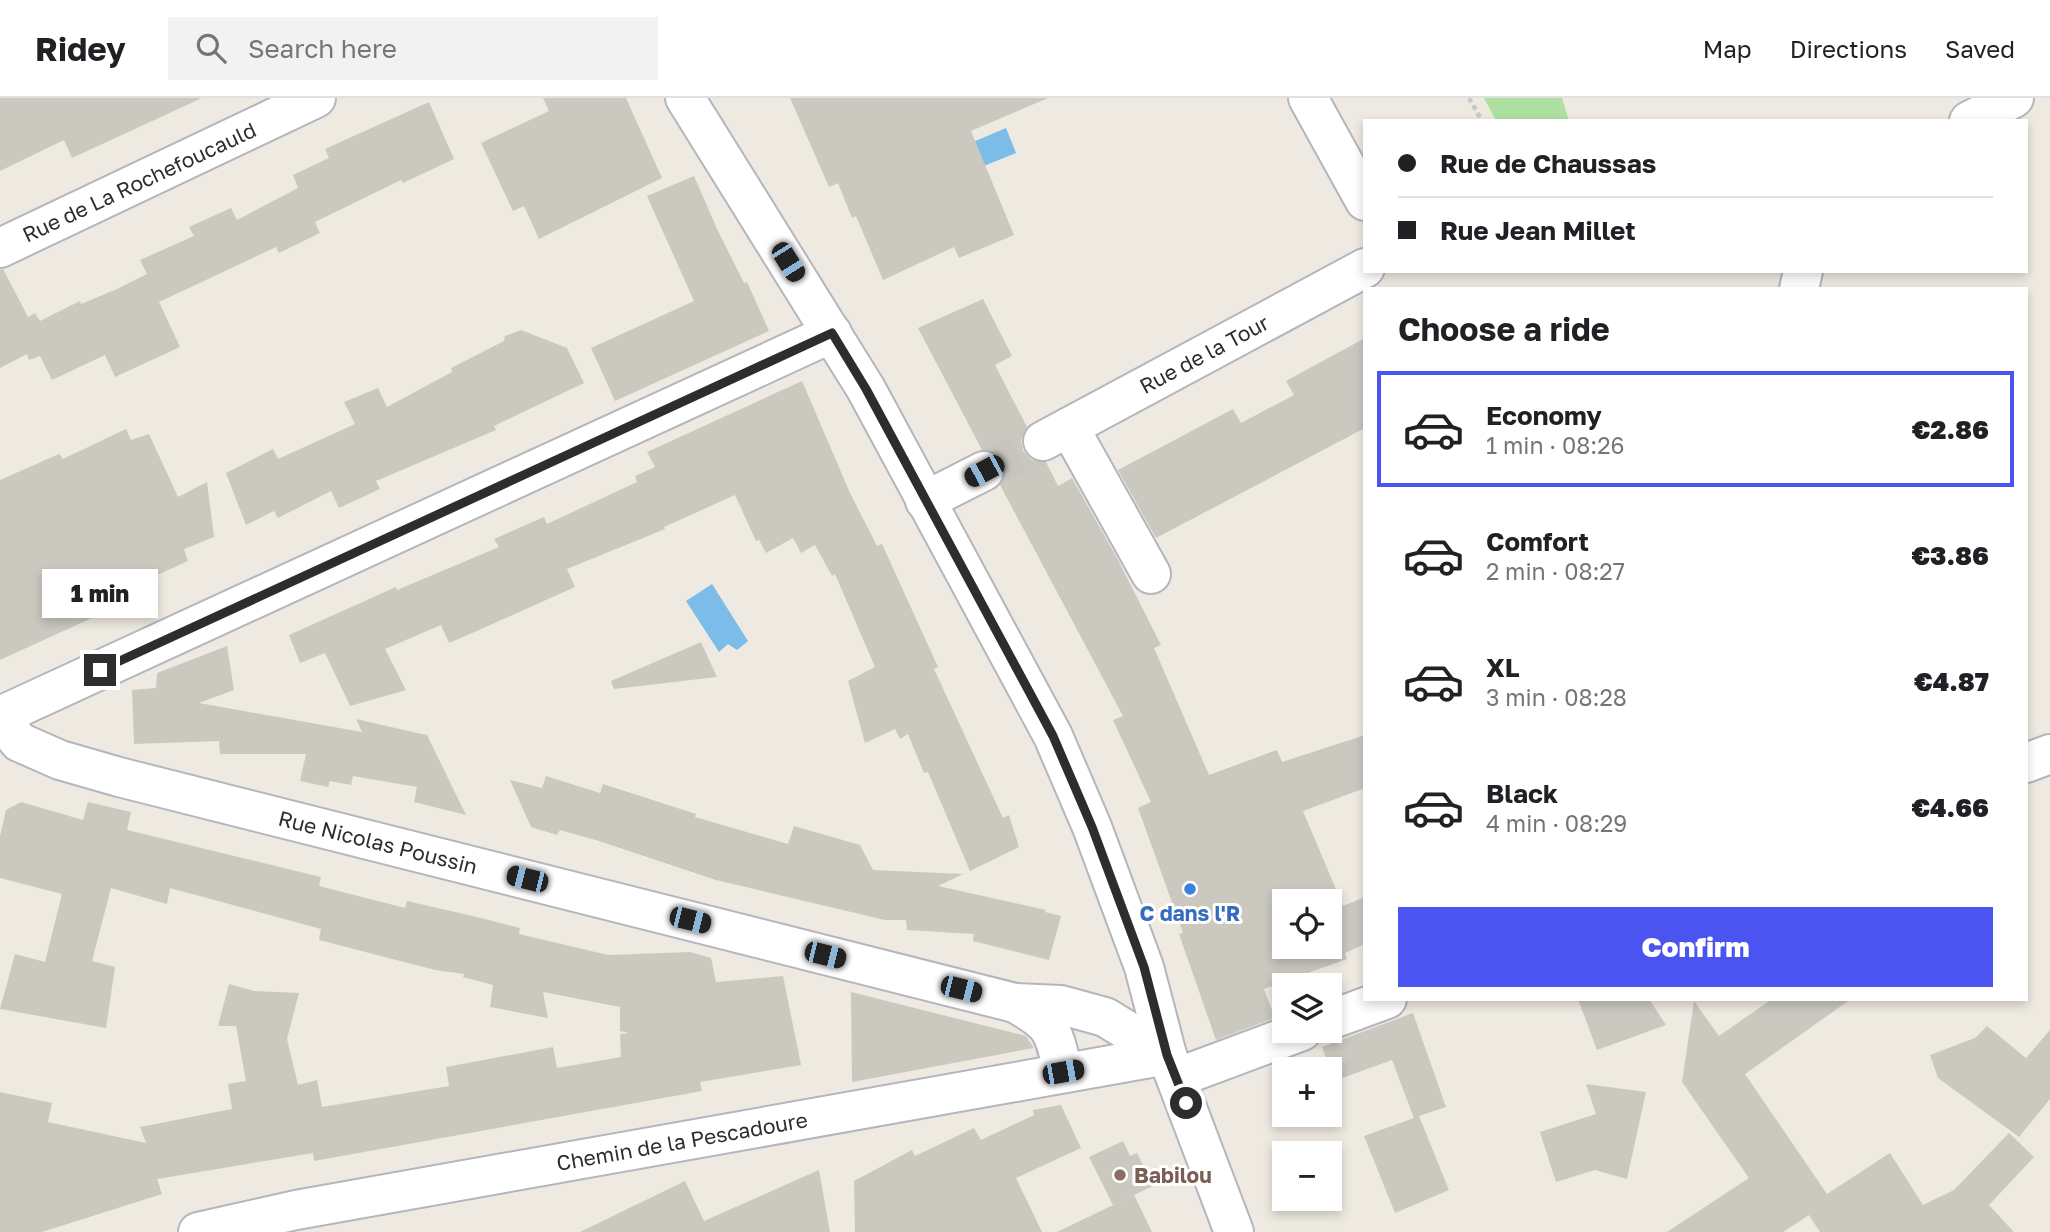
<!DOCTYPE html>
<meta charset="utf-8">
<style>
:root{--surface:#fff;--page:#f2f2f2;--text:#202124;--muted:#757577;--line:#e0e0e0;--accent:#4b53f0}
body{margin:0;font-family:"Golos Text",sans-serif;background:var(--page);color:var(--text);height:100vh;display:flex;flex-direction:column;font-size:26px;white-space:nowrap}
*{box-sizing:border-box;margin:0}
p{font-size:23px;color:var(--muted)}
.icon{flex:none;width:38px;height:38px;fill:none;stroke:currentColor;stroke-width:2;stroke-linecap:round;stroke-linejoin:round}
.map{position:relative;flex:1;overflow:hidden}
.side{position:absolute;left:1363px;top:189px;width:665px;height:714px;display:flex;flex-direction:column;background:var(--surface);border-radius:0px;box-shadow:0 4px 10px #0003}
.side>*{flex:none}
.guide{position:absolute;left:1363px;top:21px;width:665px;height:154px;border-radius:0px;box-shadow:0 4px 10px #0003;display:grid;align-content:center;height:154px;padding:0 35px;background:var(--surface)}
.buttons{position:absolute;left:1272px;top:791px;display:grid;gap:14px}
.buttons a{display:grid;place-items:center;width:70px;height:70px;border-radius:0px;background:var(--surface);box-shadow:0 4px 10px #0003;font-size:35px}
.end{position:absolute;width:32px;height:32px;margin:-16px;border:9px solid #2d2d2d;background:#fff;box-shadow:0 0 0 4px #fff}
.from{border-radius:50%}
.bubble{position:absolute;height:49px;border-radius:0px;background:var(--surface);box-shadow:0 4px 10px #0003;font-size:23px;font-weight:800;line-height:49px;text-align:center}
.car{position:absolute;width:21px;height:42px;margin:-21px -10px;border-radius:9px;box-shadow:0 0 5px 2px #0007;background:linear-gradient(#222 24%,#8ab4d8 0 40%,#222 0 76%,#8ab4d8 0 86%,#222 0)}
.guide b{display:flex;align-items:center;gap:24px;height:66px;font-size:26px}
.guide b+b{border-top:2px solid var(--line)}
.guide i{width:18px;height:18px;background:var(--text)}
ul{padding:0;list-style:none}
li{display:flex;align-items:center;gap:21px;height:116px;margin:0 14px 10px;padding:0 21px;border:4px solid transparent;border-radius:0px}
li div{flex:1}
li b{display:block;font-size:26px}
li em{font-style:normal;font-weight:800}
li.current{border-color:var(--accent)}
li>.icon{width:63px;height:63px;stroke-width:1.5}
h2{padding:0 35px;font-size:32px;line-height:84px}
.cta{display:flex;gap:14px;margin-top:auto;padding:14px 35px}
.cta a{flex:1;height:80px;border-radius:0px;background:var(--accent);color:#fff;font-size:28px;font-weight:800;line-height:80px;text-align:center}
header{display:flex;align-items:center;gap:42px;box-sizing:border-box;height:98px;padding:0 35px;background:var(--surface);border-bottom:2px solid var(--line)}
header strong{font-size:33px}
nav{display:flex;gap:38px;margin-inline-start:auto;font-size:24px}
.search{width:490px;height:63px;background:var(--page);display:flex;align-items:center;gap:18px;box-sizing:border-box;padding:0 24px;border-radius:0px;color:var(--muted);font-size:26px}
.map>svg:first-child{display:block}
.green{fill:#aee0a1}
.water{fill:#7bbce9}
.building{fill:#cac8bf;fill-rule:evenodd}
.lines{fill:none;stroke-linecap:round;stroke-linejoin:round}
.minor-tunnel{stroke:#c7c4bd;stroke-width:38;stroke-dasharray:38 19;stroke-linecap:butt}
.minor-casing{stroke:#b4b5bf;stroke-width:42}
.path{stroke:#c8c8c8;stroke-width:4.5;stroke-dasharray:5 3.5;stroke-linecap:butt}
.minor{stroke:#fff;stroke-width:38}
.route{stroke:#2d2d2d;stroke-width:9}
.shop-dot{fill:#3f7fe0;stroke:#fff;stroke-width:2.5}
.education-dot{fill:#8d6e63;stroke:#fff;stroke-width:2.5}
.labels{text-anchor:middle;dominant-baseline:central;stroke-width:6;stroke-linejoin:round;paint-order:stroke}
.street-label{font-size:21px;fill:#2d2d2d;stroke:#fff}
.shop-label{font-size:21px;font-weight:bold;fill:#366cbe;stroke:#fff}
.education-label{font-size:21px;font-weight:bold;fill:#785e54;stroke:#fff;text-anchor:start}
</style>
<header>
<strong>Ridey</strong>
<div class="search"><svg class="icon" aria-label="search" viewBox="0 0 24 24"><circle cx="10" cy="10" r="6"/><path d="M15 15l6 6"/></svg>Search here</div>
<nav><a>Map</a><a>Directions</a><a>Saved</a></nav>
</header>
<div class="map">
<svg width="2050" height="1134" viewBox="0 0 2050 1134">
<rect width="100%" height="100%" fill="#eeeae1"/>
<path class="green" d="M1484,0h78l7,23h-73z"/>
<g class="water">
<path d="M1006,30l10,25 -52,21 -10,-24z"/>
<path d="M712,486l36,57 -11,9 -9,-6 -9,8 -33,-51z"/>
</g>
<g class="building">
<path d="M0,0h202l-130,60 -8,-18 -64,31z"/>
<path d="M543,0h83l36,80 -123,61 -15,-33 -11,5 -32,-68 68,-32z"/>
<path d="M790,0h258l-77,33 43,104 -55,23 -5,-11 -71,33 -27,-64 -4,2 -14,-35 -9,4z"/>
<path d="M429,4l25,57 -51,24 -2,-3 -86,42 5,11 -41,20 -3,-6 -117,55 21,45 -65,30 -10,-22 -53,25 -12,-24 -11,4 -2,-6 -27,14v-98l3,-1 25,48 7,-4 5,8 40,-20 1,3 36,-15 30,-15 -7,-14 54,-24 -5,-9 42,-19 6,12 61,-32 -5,-13 36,-17 -4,-9z"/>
<path d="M694,78l24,55 26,52 3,-1 22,49 -154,70 -24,-53 103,-47 -47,-105z"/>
<path d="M983,201l29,57 -17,9 32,62 -6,13 2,11 9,9 14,2 12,24 14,-8 45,80 44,87 -7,3 55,127 68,-25 5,12 83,-27v53l-62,23 40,95 22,-9v47l-20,9 2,6 -83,30 11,29 -59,22 -37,-106 4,-1 -45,-125 13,-6 -38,-82 10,-4 -123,-231 6,-12 -3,-12 -8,-9 -13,-2 -64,-122zM1284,803h46v46h-46z"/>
<path d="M521,232l46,18 17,35 -90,43 2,4 -120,51 4,8 -41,19 -8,-17 -53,27 -4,-7 -28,14 -20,-52 47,-24 5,10 77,-35 -11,-22 34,-14 9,19 65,-35 -1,-4 53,-27 1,-5z"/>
<path d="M1365,240v90l-209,110 -38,-68 115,-61 8,14 53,-28 -8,-14z"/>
<path d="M802,283l48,112 27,53 5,-2 56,123 -4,2 69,149 6,-3 10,32 -49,24 -42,-99 -4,1 -16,-39 -8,5 -5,-10 -30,14 -17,-62 27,-14 -40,-93 -3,2 -17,-31 -14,8 -8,-15 -27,15 -7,-13 -3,1 -21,-46 -71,32 1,2 -98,40 8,18 -96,43 -30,13 -8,-18 -56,24 21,41 -56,16 -25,-53 -25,10 -11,-28 107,-48 1,3 102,-43 -5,-8 50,-22 3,7 90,-42 -2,-6 20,-9 -8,-15z"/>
<path d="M126,331l5,11 18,-6 29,63 29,-15 7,55 -30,12 4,12 -99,45 5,11 -94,43v-180l59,-26 4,5z"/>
<path d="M701,544l16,35 -103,12 -3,-8z"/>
<path d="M227,548l7,44 -35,13 163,29 -6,-13 70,16v-2l40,82 -52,-13 3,-15 -64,-11 -2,9 -21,-4 -2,6 -28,-6 6,-27h-86l-1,-13 -85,3 -2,-54 24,-2 1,-15z"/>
<path d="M546,678l54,17 3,-9 93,30 -1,3 93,27 6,-18 66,19 13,25 90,4 -25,12 108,24 -1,2 16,4 -12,44 -76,-19 1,-7 -67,-4 -1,-10h-21l-169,-40 -117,-39 -39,-11 -3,5 -26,-8 -21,-47 32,8z"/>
<path d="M21,704l62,18 5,-18 43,10 -4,18 194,47 -2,9 86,22 2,-7 74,17 39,10 -1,6 89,21 82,-3 21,6 5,24 67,-6 18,89 -101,17 2,9 -388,70 -1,-8 -156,26 5,15 -120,38h-42v-140l52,11 -4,19 98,21 -6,-16 92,-18 -4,-25 18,-3 -10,-55h-18l11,-42 25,7 45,2 -12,46 11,46 19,-5 5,27 127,-21 -3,-19 107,-20 4,21 64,-11 -1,-23 9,-1 -9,-2v-24l-77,-15 5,26 -58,-11 3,-22 -30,-8 1,-3 -29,-4 -116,-30 2,-11 -151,-41 -3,16 -56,-16 -19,73 23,6 -9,61 -106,-19 15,-55 30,8 17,-68 -62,-16v-42l6,-26z"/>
<path d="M851,894l175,44 8,12 -182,34z"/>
<path d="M1578,901h71l17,26 -69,25z"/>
<path d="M1772,901h79l-106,75 82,120 63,-41 33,52 31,-15 55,-57 25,24 -45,48 25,27h-194l-11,-17 -26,17h-116l82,-54 -67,-96 12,-81 25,35z"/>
<path d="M1413,915l33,94 -27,9 30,74 -54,23 -31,-77 50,-18 -22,-58 -58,21 -12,-34z"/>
<path d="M1987,928l39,32 24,-28v69l-31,38 -81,-59 -8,-23 45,-17z"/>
<path d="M1586,986l60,8 -19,87 -32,-9 -39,12 -16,-50 56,-18z"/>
<path d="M1061,1007l20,43 -65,30 26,54h-187l-1,-51 58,-31 3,6 59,-28 7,12 53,-25 -1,-5z"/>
<path d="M1123,1043l7,15 7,-3 16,33 -40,19 -24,-48z"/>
<path d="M819,1072l11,62h-250l105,-51 19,40z"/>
<path d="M1134,1097l18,37h-95z"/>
</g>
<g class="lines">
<path class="minor-tunnel" d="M984,373l59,-30"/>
<defs>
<g id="minor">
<path d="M685,0l181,291 187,347 39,91 52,140 23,88 67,177"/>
<path d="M1308,0l57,103"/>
<path d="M1969,23l45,-23"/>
<path d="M0,150l316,-150"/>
<path d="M1799,191l4,-18"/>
<path d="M1069,329l82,147"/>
<path d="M1043,343l322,-173"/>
<path d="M925,403l59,-30"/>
<path d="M0,618l832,-383"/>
<path d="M0,619l19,25 41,18 59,17 896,226 46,2 44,12 62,38"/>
<path d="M2026,665l24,-9"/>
<path d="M1015,905c39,22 38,27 48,69"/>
<path d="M1330,922l57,-21"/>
<path d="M1176,980l126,-47"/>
<path d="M198,1134l98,-22 871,-155"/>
</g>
</defs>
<use href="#minor" class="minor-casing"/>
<path class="path" d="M1469,0l13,23"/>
<use href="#minor" class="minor"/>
</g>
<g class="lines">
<path class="route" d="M100,572l732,-337 34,56 187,347 39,91 52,140 23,88 19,48"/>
</g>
<circle class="shop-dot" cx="1190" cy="791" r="7"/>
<circle class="education-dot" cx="1120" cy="1077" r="7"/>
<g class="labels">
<g class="street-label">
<text transform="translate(139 84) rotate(-25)">Rue de La Rochefoucauld</text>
<text transform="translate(1204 256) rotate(-28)">Rue de la Tour</text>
<text transform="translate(378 744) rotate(14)">Rue Nicolas Poussin</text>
<text transform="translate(682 1043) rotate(-10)">Chemin de la Pescadoure</text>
</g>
<g class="shop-label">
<text x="1190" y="815">C dans l'R</text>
</g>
<g class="education-label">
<text x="1134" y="1077">Babilou</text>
</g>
</g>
</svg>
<div class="buttons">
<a><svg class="icon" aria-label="locate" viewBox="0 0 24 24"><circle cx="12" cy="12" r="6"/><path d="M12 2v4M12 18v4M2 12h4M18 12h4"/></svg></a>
<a><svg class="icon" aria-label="layers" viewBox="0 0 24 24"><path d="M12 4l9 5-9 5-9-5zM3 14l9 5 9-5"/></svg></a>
<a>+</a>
<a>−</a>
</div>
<i class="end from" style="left:1186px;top:1005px"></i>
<i class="end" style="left:100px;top:572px"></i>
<div class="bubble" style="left:42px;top:471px;width:116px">1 min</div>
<i class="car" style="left:788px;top:164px;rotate:148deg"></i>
<i class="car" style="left:984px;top:373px;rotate:242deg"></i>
<i class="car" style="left:527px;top:781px;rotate:284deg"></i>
<i class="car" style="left:690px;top:822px;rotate:104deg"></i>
<i class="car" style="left:825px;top:857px;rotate:104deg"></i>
<i class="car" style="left:961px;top:891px;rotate:104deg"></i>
<i class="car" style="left:1063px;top:974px;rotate:80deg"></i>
<div class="guide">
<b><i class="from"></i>Rue de Chaussas</b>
<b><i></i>Rue Jean Millet</b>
</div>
<section class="side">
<h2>Choose a ride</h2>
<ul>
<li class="current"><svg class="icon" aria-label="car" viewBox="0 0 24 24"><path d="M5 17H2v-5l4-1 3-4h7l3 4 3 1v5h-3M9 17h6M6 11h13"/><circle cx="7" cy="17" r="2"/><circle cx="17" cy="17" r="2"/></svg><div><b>Economy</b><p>1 min · 08:26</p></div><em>€2.86</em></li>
<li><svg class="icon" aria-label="car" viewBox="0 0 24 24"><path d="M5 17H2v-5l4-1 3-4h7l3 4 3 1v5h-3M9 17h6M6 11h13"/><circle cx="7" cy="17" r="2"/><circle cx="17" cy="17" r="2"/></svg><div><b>Comfort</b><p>2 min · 08:27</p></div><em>€3.86</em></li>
<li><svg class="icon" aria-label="car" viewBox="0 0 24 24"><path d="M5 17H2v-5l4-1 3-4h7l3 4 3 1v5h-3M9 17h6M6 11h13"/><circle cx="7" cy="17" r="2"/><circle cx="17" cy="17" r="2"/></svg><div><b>XL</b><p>3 min · 08:28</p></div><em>€4.87</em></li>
<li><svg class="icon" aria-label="car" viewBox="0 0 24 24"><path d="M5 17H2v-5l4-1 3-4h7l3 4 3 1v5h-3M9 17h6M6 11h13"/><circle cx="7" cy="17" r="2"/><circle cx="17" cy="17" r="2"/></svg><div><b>Black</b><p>4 min · 08:29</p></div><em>€4.66</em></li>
</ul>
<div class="cta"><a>Confirm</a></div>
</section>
</div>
